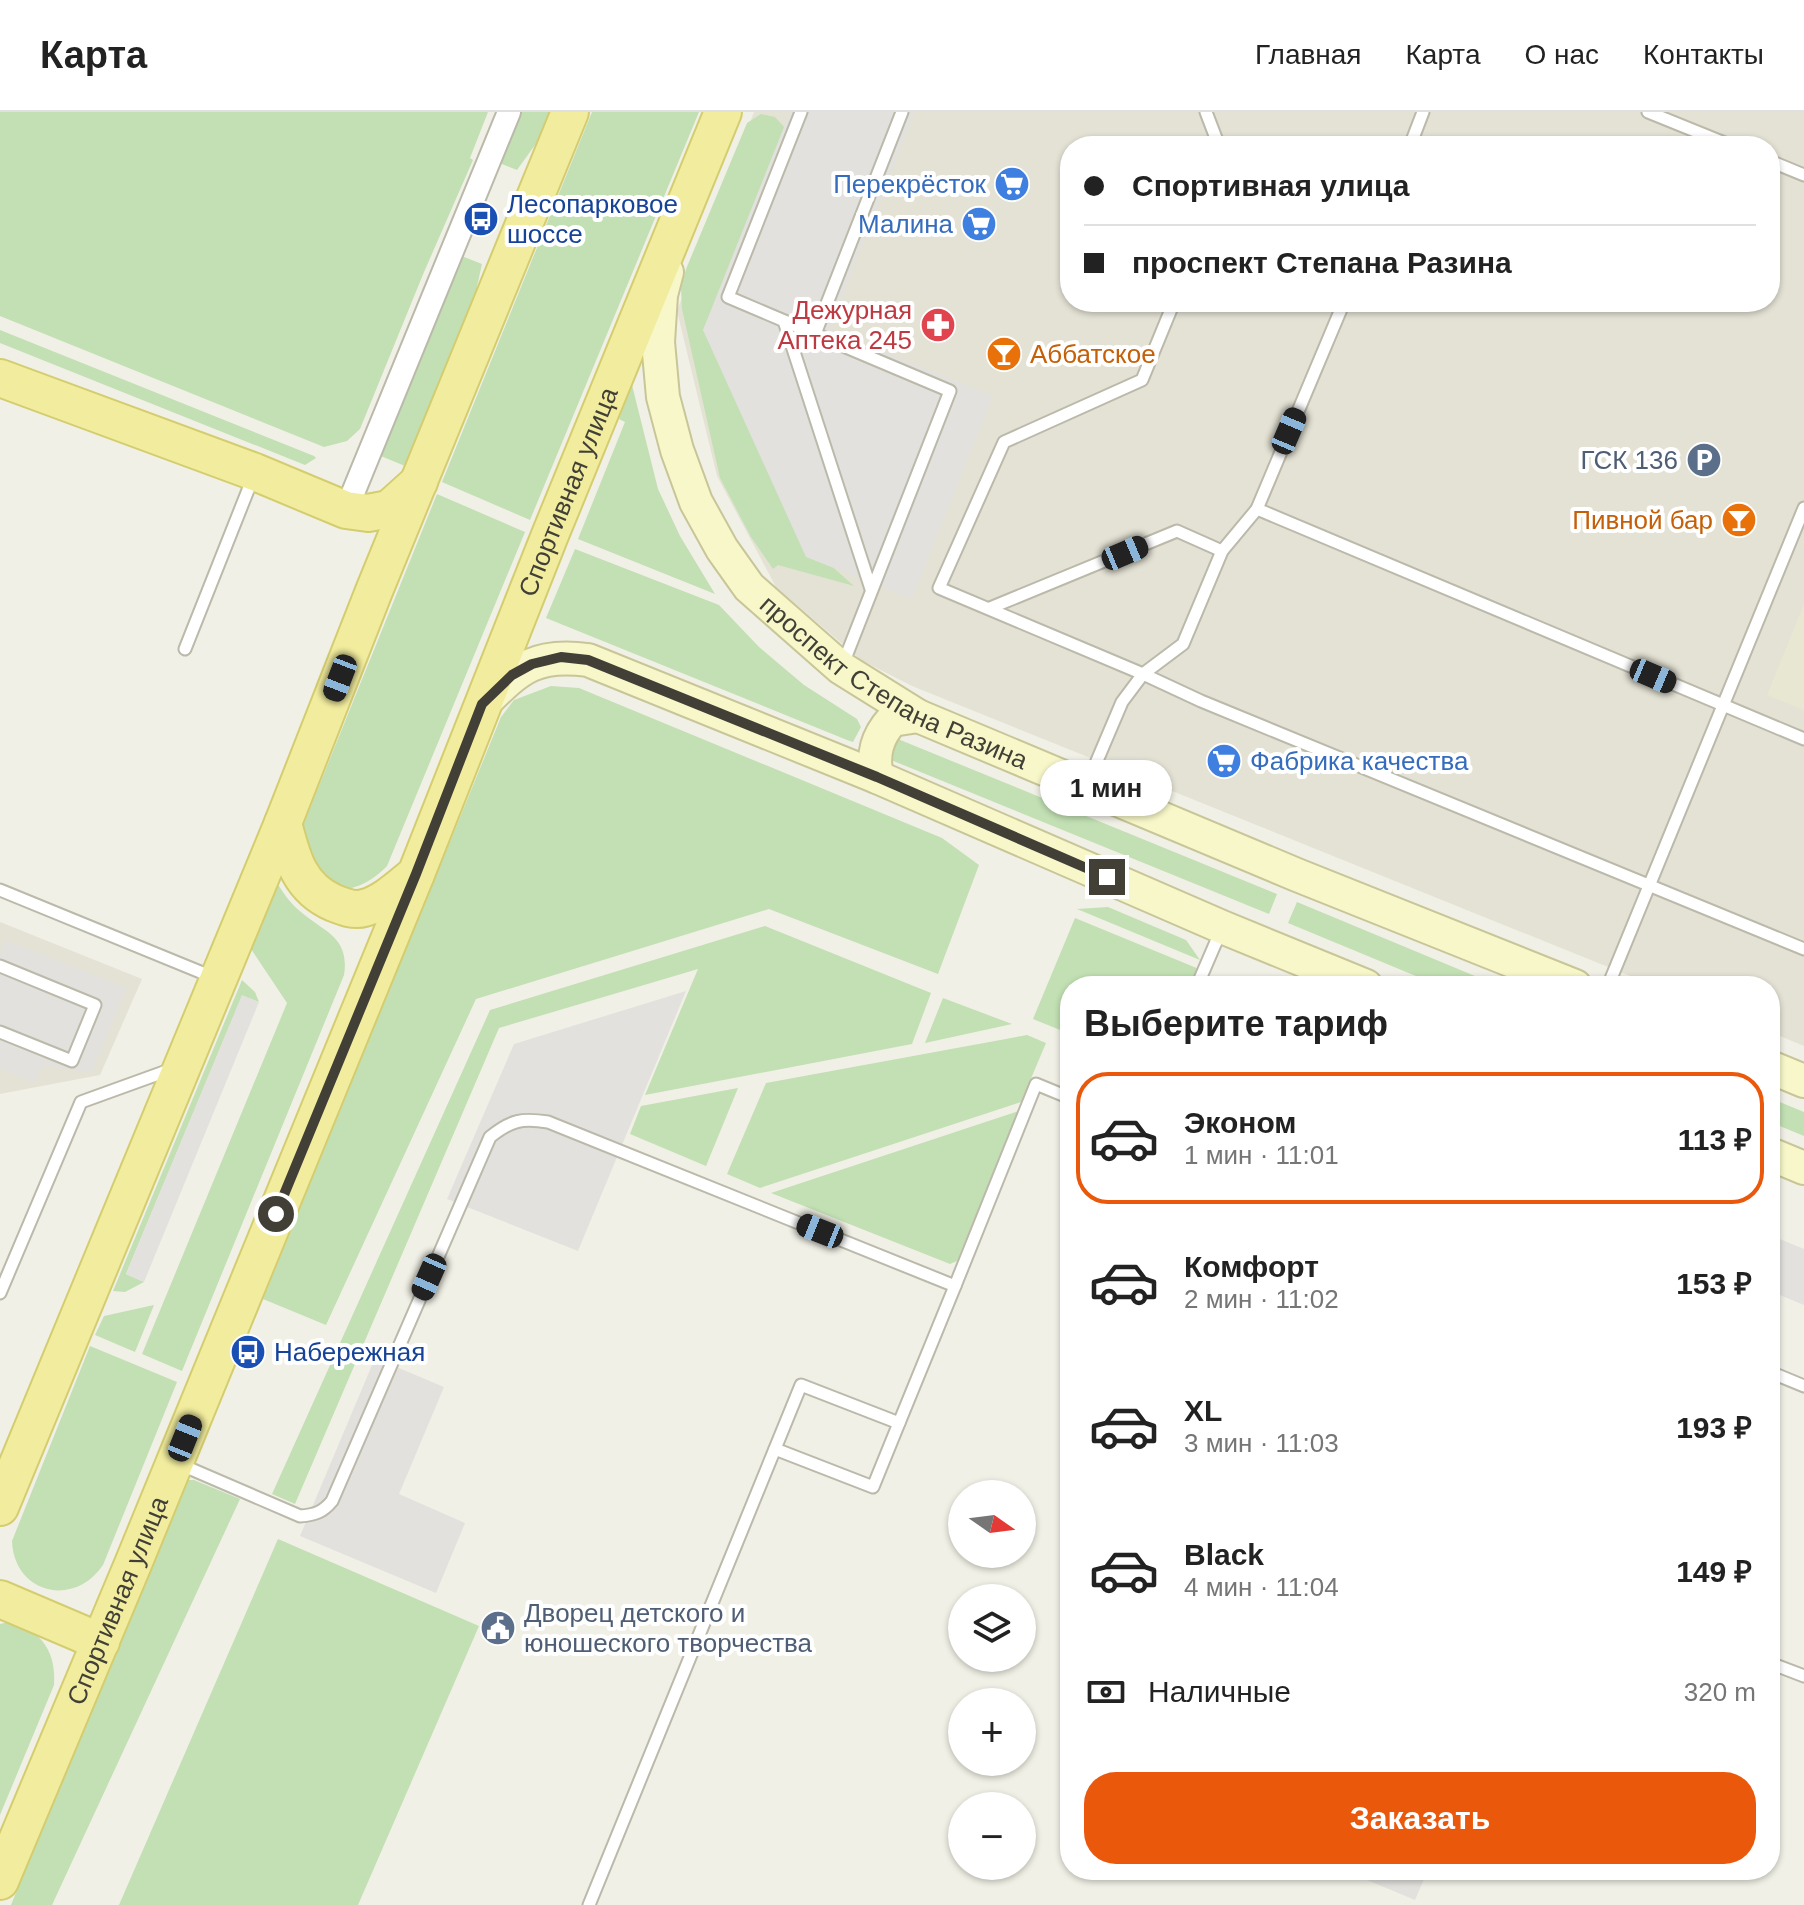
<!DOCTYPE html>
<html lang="ru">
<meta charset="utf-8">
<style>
:root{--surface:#fff;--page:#f6f6f6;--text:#222;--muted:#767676;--line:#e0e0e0;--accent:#ea580c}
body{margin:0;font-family:Helvetica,sans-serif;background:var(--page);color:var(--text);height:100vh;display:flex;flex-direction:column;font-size:30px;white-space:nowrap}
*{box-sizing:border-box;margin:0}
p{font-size:26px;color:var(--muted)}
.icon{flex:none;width:44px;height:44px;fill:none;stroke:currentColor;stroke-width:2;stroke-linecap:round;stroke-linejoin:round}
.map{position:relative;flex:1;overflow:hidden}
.drawer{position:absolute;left:1060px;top:864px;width:720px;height:904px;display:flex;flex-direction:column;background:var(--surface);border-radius:32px;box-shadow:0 2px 6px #0004}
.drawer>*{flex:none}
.top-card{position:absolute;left:1060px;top:24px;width:720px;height:176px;border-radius:32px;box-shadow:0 2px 6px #0004;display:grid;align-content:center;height:176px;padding:0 24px;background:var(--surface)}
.needle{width:52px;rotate:104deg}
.tools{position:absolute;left:948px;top:1368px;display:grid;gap:16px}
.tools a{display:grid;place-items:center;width:88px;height:88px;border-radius:50%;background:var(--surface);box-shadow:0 2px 6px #0004;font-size:40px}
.end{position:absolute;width:36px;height:36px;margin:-18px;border:10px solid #424036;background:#fff;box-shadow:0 0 0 4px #fff}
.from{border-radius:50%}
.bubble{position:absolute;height:56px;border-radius:28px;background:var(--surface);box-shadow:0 2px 6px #0004;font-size:26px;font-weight:600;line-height:56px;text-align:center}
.car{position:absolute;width:24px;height:48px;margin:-24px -12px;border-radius:10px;box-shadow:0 0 6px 2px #0007;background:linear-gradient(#222 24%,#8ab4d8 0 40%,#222 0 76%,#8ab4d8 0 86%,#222 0)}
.top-card b{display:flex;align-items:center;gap:28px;height:76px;font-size:30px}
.top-card b+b{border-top:2px solid var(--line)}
.top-card i{width:20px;height:20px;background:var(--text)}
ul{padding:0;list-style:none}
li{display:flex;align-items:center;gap:24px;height:132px;margin:0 16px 12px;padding:0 8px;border:4px solid transparent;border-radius:32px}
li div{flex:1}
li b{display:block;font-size:30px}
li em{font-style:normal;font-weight:600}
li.on{border-color:var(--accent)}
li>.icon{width:72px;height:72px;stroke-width:1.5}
h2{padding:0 24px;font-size:36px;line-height:96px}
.pay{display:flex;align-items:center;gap:20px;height:88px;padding:0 24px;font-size:30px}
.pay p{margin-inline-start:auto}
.primary-button{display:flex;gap:16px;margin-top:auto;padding:16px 24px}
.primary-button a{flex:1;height:92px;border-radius:32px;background:var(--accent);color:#fff;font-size:32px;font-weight:600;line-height:92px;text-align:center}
header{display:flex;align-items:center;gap:48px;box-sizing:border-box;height:112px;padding:0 40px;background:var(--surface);border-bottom:2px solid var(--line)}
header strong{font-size:38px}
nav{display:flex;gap:44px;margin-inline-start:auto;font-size:28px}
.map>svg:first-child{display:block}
.residential{fill:#e4e2d4;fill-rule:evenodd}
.education{fill:#e8e7d1}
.green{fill:#c2e0b3}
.parking{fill:#e2e1dd}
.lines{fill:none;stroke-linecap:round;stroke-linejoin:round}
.lane-casing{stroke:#bbb9aa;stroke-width:15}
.street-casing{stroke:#bbb9aa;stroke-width:26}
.secondary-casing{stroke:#c8c698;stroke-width:36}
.primary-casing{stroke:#d4cd70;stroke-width:40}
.lane{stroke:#fff;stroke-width:11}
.street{stroke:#fff;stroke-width:22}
.secondary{stroke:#f7f7c9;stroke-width:32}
.primary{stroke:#f2ed9e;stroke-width:36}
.route{stroke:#424036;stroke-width:10}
.labels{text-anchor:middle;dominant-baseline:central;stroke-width:8;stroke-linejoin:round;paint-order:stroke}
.shop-label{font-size:26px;fill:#366cbe;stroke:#fff;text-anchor:end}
.transit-label{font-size:26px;fill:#164399;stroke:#fff;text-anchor:start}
.health-label{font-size:26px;fill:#be3a42;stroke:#fff;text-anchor:end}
.food-label{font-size:26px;fill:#c56008;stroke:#fff;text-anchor:start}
.service-label{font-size:26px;fill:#4e5e75;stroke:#fff;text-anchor:end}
.street-label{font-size:26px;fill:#424036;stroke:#fff}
</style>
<header>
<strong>Карта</strong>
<nav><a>Главная</a><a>Карта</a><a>О нас</a><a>Контакты</a></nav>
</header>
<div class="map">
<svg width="1804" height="1793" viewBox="0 0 1804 1793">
<rect width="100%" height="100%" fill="#f1f0e6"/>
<g class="residential">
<path d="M754,0h1050v934l-34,-14v-46h-115l-743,-300 -51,-26 -85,-73 -59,-111 -40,-165zM1070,34h700v156h-700z"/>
<path d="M0,810l142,57 -42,96 -100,19z"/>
</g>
<path class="education" d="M1804,492v106l-37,-15z"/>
<g class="green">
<path d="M0,0h488l-18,46 3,2 -49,112 -64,157 -13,12 -23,6 -324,-131z"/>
<path d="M517,0h33l-10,26 -23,32 -20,-8z"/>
<path d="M592,0h107l-169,408 -88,-38z"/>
<path d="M761,2l14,3 10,11 15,410 54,48 -76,-21 -5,4 -22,-32 -31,-59 -38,-169 -1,-21 5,-19 61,-146z"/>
<path d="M459,143l23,9 -8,36 -69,166 -29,-12z"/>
<path d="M0,218l314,126 2,2 -11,7 -305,-122z"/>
<path d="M632,273l26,104 22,47 35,58 -137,-55 47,-117 -6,-3z"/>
<path d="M437,382l88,38 -138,334c-14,15 -44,34 -63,15 -4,-4 -7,-12 -10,-17 -8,-13 -14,-20 -12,-36z"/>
<path d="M575,437l144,56 40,42 45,38 53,34 4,8 -8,15 -6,-2 -301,-122z"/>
<path d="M551,574l28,2 363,150 37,27 -41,109 -169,-65 -293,90 -150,326 -63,-26 238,-582 13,-17z"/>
<path d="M893,625l384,157 -8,20 -378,-154 -5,-4z"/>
<path d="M277,771c7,11 14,21 24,29 23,20 49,25 43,63l-162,396 -40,-17 145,-351 -36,-54z"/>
<path d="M1297,790l202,84h-59l-152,-63z"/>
<path d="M1108,795l78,33 14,20 -123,-51z"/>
<path d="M1075,806l124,51 -7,17h-122v48l-37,-15z"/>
<path d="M765,814l166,67 -19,51 -267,51 53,-126 -199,59 -204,476 -23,-10 218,-484z"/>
<path d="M242,868l13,12 4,10 -17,-6 -116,278 18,8 -19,10 -12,-1z"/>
<path d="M943,886l69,26 -87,19z"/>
<path d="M1027,923l19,8 -25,59 -261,86 -33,-14 39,-91z"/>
<path d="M738,976l-32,78 -76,-32 11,-28z"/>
<path d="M1770,986l34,14v24l-34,-14z"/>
<path d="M1019,999l-62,150 -7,3 -179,-71z"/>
<path d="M154,1193l-19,47 -40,-17 9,-19z"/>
<path d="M90,1234l87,36 -74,183c-29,43 -89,29 -91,-24z"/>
<path d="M188,1368h6l46,19 -188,406h-41l172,-421z"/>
<path d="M278,1427l201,87 -121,279h-239z"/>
<path d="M9,1510c33,8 47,30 45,63l-54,130v-191z"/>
</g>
<g class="parking">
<path d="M790,0h125l-86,218 164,66 -81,203 -106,-42 -103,-227z"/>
<path d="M6,828l121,48 -36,85 -49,-8 -7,18 -35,-14v-114z"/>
<path d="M686,879l-108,260 -131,-52 67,-155z"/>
<path d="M242,883l17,7 -115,280 -18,-8z"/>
<path d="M1770,1123l34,14v56l-34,-14z"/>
<path d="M375,1246l69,29 -45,107 66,29 -29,70 -136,-57z"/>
<path d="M1343,1758h60l21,9 -9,21z"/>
</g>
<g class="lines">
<defs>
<g id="lane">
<path d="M801,0l-73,185 87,37"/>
<path d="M1206,0l13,34"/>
<path d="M1648,0l84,34"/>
<path d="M1410,34l13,-34"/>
<path d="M1770,49l34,14"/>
<path d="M1174,190l-32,78 -138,62 -65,146 204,86 58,27 603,248"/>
<path d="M784,209l87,268"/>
<path d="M1257,397l87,-207"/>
<path d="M990,496l187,-77 45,20"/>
<path d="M185,537l69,-174"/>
<path d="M843,552l107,-273 -135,-57 87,-222"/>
<path d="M1088,670l34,-80 21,-28 40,-30 39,-93 35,-42 547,230"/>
<path d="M0,778l215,88"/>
<path d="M0,854l95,39 -23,56 -72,-29"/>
<path d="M1197,874l25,-58"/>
<path d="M1608,874l196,-478"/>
<path d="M0,1181l81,-191 94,-34"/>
<path d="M1770,1260l34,14"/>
<path d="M775,1337l98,38 26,-64"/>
<path d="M177,1351l123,53c15,-1 23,-4 32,-15l158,-364c21,-17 32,-19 58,-15l407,164 81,-202 34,14"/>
<path d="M1770,1551l34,13"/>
<path d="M589,1793l212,-520 98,38 56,-137"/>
</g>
<path id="street" d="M346,398l163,-398"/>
<g id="secondary">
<path id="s1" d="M667,160l-6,23 -3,47 5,55 14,53 19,52 26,47 27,38 92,81 77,48 379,159 278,111"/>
<path d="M485,590c35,-35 52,-49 103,-42l289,117 345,150 144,59"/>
<path d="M877,665c-5,-23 0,-40 15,-57l26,-4"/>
<path d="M1770,955l34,14"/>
<path d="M1770,1042l34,14"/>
</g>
<g id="primary">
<path d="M0,266l255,94 91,38 22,3 21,-4 30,-27"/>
<path id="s2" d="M283,711c9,35 16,65 51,80 10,4 20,8 30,5 20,-5 37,-22 52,-34l134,-339 173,-423"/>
<path d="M0,1395l283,-684 91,-232 196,-479"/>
<path d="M0,1487l101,43"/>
<path id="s3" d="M0,1769l133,-317 283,-690"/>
</g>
</defs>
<use href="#lane" class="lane-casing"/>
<use href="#street" class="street-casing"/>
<use href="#secondary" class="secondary-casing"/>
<use href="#primary" class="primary-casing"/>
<use href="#lane" class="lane"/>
<use href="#street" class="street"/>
<use href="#secondary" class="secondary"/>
<use href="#primary" class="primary"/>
</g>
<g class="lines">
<path class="route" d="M276,1102l140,-340 66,-170 30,-29 20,-11 29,-7 27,3 289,117 230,100"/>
</g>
<defs>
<symbol id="supermarket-disc" viewBox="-11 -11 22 22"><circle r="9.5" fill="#3f7fe0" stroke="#fff"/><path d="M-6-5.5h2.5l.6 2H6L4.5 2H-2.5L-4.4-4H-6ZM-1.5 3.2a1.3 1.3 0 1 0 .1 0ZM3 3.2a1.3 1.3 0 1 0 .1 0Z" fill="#fff"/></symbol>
<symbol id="bus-disc" viewBox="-11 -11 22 22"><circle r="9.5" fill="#1a4fb4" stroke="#fff"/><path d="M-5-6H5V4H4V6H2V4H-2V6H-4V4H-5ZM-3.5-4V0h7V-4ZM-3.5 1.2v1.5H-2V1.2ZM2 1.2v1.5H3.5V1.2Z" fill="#fff"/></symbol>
<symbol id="pharmacy-disc" viewBox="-11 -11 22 22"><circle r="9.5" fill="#e0444e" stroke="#fff"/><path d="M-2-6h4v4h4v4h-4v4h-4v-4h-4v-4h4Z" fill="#fff"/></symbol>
<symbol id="bar-disc" viewBox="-11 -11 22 22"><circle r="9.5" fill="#e8710a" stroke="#fff"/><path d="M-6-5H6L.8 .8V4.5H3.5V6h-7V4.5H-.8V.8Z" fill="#fff"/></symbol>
<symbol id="parking-disc" viewBox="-11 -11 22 22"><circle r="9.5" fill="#5c6f8a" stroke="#fff"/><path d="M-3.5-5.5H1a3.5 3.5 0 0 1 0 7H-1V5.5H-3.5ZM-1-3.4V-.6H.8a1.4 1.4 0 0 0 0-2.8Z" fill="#fff"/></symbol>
<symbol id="civic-disc" viewBox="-11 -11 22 22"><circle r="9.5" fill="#5c6f8a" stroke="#fff"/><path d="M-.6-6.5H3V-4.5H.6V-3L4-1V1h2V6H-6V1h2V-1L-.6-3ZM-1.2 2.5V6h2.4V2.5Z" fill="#fff"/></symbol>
</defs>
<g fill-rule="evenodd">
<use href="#supermarket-disc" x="992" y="52" width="40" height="40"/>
<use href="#bus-disc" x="461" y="87" width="40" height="40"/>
<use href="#supermarket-disc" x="959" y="92" width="40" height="40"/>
<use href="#pharmacy-disc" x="918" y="193" width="40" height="40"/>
<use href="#bar-disc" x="984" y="222" width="40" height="40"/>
<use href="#parking-disc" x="1684" y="328" width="40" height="40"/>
<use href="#bar-disc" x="1719" y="388" width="40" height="40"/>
<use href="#supermarket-disc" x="1204" y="629" width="40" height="40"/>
<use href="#bus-disc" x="228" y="1220" width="40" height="40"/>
<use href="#civic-disc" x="478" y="1496" width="40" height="40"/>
</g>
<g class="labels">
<g class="shop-label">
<text x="986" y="72">Перекрёсток</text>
<text x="953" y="112">Малина</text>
<text x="1250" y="649" text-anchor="start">Фабрика качества</text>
</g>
<g class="transit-label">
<text x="507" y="92">Лесопарковое<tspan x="507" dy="30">шоссе</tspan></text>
<text x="274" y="1240">Набережная</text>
</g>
<g class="health-label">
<text x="912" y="198">Дежурная<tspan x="912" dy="30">Аптека 245</tspan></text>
</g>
<g class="food-label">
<text x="1030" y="242">Аббатское</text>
<text x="1713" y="408" text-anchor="end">Пивной бар</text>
</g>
<g class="service-label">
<text x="1678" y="348">ГСК 136</text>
<text x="524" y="1501" text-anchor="start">Дворец детского и<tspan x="524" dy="30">юношеского творчества</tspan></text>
</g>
<g class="street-label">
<text stroke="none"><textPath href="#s2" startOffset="604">Спортивная улица</textPath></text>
<text stroke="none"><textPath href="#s1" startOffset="512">проспект Степана Разина</textPath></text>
<text stroke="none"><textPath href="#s3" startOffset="304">Спортивная улица</textPath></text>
</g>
</g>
</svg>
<div class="tools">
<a><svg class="needle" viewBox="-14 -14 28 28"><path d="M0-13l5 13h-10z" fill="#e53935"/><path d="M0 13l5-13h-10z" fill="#767676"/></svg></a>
<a><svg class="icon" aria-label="layers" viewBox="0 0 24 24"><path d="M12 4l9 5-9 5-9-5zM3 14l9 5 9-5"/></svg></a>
<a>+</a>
<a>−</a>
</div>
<i class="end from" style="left:276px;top:1102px"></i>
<i class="end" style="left:1107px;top:765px"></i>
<div class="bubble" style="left:1040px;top:648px;width:132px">1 мин</div>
<i class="car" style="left:1289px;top:319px;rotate:23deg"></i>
<i class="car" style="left:1125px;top:441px;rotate:67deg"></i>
<i class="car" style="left:1653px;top:564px;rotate:113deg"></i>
<i class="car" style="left:340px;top:566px;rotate:201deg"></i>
<i class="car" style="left:820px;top:1119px;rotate:292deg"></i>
<i class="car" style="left:429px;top:1165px;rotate:204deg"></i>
<i class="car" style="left:185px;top:1326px;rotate:22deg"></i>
<div class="top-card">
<b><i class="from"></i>Спортивная улица</b>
<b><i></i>проспект Степана Разина</b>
</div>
<section class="drawer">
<h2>Выберите тариф</h2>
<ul>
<li class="on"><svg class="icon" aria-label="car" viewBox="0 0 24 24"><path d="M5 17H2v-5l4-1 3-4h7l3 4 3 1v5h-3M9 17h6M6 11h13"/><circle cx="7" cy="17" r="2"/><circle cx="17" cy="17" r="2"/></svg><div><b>Эконом</b><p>1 мин · 11:01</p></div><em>113 ₽</em></li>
<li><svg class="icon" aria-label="car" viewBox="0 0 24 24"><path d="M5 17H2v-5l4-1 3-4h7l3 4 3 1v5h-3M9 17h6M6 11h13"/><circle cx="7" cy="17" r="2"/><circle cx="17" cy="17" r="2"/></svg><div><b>Комфорт</b><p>2 мин · 11:02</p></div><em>153 ₽</em></li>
<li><svg class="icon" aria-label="car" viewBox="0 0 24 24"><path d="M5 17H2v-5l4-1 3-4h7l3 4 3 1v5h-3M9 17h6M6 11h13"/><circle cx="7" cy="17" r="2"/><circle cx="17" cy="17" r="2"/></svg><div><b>XL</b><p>3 мин · 11:03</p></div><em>193 ₽</em></li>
<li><svg class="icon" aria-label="car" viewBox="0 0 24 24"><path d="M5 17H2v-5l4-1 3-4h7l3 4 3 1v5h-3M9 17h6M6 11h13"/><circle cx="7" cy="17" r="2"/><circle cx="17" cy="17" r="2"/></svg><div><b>Black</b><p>4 мин · 11:04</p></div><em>149 ₽</em></li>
</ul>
<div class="pay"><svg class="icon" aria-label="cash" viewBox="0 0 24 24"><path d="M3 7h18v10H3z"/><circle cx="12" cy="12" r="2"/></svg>Наличные<p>320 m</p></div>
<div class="primary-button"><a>Заказать</a></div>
</section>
</div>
